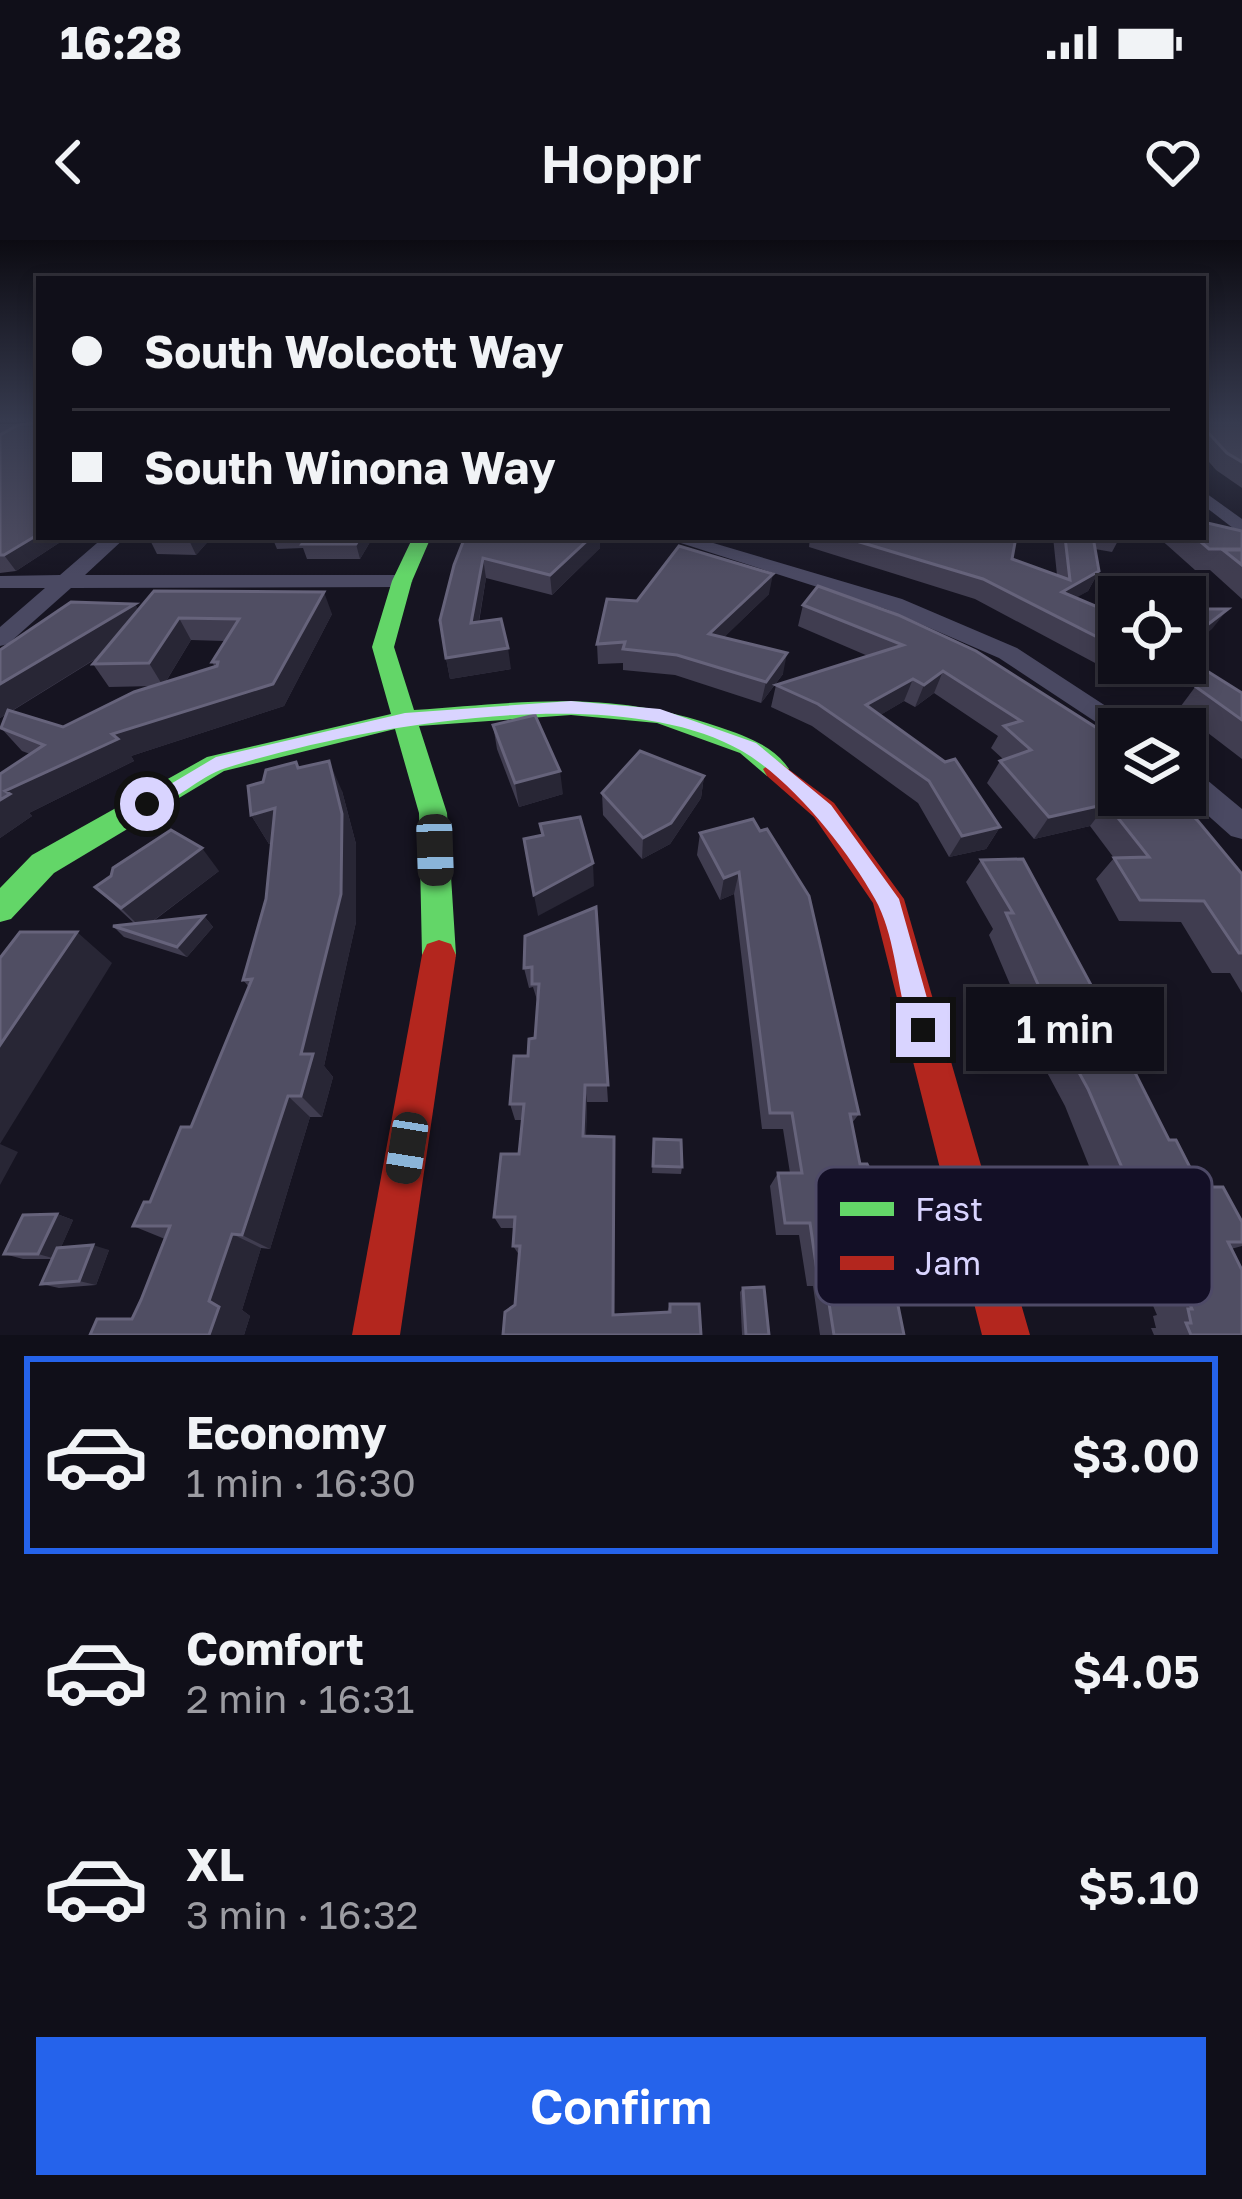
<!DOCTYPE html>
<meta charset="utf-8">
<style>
:root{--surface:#100f19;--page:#1e1d26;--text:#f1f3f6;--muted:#9c9ca2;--line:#302f38;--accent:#2563eb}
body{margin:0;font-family:"Golos Text",sans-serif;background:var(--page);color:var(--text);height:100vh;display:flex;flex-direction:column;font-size:45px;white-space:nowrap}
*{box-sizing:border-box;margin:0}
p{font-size:39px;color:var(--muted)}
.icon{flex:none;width:66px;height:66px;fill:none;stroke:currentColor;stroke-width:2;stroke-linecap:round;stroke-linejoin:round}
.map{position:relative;height:1095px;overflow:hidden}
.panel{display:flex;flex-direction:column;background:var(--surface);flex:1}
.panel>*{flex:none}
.guide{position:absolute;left:36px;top:36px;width:1170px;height:264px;border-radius:0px;box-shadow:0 6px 18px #0003,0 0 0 3px var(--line);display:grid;align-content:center;height:264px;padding:0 36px;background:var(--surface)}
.buttons{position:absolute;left:1098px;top:336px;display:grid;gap:24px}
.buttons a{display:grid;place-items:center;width:108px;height:108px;border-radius:0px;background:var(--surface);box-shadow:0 6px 18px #0003,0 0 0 3px var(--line);font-size:60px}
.end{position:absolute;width:54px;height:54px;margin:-27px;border:15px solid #d9d4ff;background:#111;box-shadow:0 0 0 6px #111}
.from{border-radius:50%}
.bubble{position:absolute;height:84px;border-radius:0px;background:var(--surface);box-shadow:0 6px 18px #0003,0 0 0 3px var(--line);font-size:39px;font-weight:600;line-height:84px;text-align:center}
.car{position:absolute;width:36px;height:72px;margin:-36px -18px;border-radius:15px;box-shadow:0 0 9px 3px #0007;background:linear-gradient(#222 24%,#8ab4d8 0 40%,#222 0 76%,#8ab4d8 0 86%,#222 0)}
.guide b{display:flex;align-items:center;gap:42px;height:114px;font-size:45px}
.guide b+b{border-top:3px solid var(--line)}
.guide i{width:30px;height:30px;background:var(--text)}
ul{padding:21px 0 0;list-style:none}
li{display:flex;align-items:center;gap:36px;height:198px;margin:0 24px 18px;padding:0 12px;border:6px solid transparent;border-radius:0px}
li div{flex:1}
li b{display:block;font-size:45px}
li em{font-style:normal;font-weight:600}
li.active{border-color:var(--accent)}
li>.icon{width:108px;height:108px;stroke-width:1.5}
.cta{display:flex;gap:24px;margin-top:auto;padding:24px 36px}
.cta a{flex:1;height:138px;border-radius:0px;background:var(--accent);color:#fff;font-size:48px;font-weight:600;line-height:138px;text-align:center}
.status{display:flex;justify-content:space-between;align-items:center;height:84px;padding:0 60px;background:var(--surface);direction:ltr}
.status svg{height:33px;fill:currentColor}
header{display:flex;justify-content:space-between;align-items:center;height:156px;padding:0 36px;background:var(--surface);font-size:54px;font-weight:600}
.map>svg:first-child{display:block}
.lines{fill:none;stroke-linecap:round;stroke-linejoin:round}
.street{fill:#4a4962;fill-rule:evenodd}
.fast{fill:#63d668;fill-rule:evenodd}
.jam{fill:#b3261e;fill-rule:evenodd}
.wall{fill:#403d50;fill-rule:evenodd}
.shaded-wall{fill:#282635}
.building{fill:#504e63;stroke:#66637b;stroke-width:3}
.route{fill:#d9d4ff}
.key{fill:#130f26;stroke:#4e4a67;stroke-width:3}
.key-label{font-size:33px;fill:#d9d4ff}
</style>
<div class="status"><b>16:28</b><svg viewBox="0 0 49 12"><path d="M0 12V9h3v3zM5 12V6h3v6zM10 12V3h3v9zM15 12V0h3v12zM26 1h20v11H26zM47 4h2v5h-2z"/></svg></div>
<header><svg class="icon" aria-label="back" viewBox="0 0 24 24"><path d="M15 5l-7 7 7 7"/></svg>Hoppr<svg class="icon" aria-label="heart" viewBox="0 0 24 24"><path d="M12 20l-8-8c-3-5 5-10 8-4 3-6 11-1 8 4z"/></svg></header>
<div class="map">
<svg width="1242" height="1095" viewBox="0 0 1242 1095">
<rect width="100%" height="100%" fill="#161421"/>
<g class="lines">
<g class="street">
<rect x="0" y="184" width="39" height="10"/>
<path d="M1203,251l39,28v16l-39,-30z"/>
<path d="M104,297h22l-41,38h317l11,6 -11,6 -331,1 -63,56 -8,2v-19l45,-39h-45v-12l60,-1z"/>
<path d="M662,297h31l209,62 115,49 124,81h-22l-2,7 -118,-78 -113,-49z"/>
<path d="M1185,527l10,3 47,39v30l-11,-3 -46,-41z"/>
</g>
<path class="fast" d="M413,297h18l-19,44 -18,66 20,63c112,-8 196,-21 305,17 26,9 54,18 70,42l-4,7h-18l-27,-23 -83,-30 -86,-8 -152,11 28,87 9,142 -5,11 -12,4 -12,-4 -5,-11 -3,-142 -24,-84 -171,42 -170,102 -43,46 -11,3v-34l32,-33 175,-98 184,-43 -19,-67 20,-66z"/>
<g class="jam">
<path d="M776,520l58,43 70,96 126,436h-48l-109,-432 -59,-86 -47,-41 -4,-7z"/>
<path d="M439,700l12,4 5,11 -56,380h-48l70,-380 5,-11z"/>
</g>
</g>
<g class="wall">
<path d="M1203,182h39v66l-26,-18 -13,-15z"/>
<path d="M34,183l5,114h29l-52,34 -16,2v-138z"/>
<path d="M1242,291v68l-32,-29h-15l-37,-33h45z"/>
<path d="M152,297h60l-16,18 -39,-1 -7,-14z"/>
<path d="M272,297h101l-13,22h-53l-4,-11 -26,1z"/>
<path d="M465,297l135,11 -48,47 -66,-17 -7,44 32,47 -61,10 -4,-21z"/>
<path d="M806,297h210l-4,22 45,16 -4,-38h67l-8,15 -17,-3 4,22 -11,20 -12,6 43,19v47h51l-30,24 -165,-88 -166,-52 1,-9z"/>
<path d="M769,354l-45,43 59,37 -22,29 -86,-28 -52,-5v-7l-25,1 -1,-20 40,-43z"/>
<path d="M135,364l3,6 194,4 -48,92 -153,50 3,5 -105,52 3,3 -32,22v-64l30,-20 -8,-3 -21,-23 6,-14 -7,4v-68zM191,400l34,1 -13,21 3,5 -50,16zM99,417l-6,7 16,23 46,-1 -92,41 -51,-16z"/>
<path d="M803,365l95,10 344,259v119l-12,-20h-18l-31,-51 -62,-1 -23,-42 18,-21 -24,-32 -56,13 -47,-56 13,-22 3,-2 -12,-11 7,-12 -64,-43 -19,14 -11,-6 -24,14 120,112 -14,22 -37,8 -31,-54 -106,-77 -41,-19 5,-22 92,-29 -70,-30z"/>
<path d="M1207,431l35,22v66l-64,-49z"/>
<path d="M493,485l70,69 -44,13 -22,-58z"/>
<path d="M296,522l3,6 43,23 14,53v78l-32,144 9,11 -11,40h-12l-40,132 -9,-1 -19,62 8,6 -6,19h-154l42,-16 9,-19 24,-61 -32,-13 17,-24 41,-75 58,-140 -6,-7 23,-81 5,-55h-2l-18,-29 12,-33z"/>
<path d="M704,536l-3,22 -31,46 -28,15 -39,-44 -1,-22z"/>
<path d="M753,579l106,295 -7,9 8,41 44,171h-84l-7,-49h-6l-8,-51h-23l-6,-49 8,-13h12l-7,-44h-21l-28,-235 -14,6 -23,-45 3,-22z"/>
<path d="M981,620l124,151 35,24 -18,13 47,92 31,47 42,35v24l-11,3 11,86h-88l-3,-7h5l-3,-12 4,-1 -23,-54h-7l-62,-155 -22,-41h-8l-15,-37 6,-6 -37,-87 4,-6 -27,-47z"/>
<path d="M219,631l-67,51 52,-6 9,11 -26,30 -63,-20 -11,-11 22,-2 -40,-37z"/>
<path d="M596,667l12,195h-21l-1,34 27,179 54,-3 3,-8 31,31 -186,-30 5,-49 -7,-10 1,-18h-13l-7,-11 25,-63 3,-34h-7l-5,-16 25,-66 3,-35 -5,-16 -4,1 -5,-20z"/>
<path d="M654,899l28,28 -1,7 -29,-1z"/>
<path d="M57,974l16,6 -12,27 48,3 -13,35 -37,3 -18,-4 11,-25h-29l-19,-5z"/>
<path d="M743,1048l26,47h-27l-2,-43z"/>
</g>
<g class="shaded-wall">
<path d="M39,294v3h29l-52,34 -12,-16z"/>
<path d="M192,297h20l-16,18 -7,-15z"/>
<path d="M360,297h13l-13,22 -4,-15z"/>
<path d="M591,297h9v11l-48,47 -2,-20z"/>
<path d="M483,318l3,20 -11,65 -4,-20z"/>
<path d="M1099,331l-11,20 -36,21 10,-20z"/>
<path d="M773,334l-4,20 -62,60 2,-20z"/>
<path d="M324,352l8,22 -48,92 -153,50 3,5 -105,52 3,3 -32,22v-38l5,-9 107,-57 161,-50z"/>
<path d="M135,364l13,22 -148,92v-34z"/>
<path d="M1228,369l-16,20 -27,22v-9z"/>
<path d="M179,378l12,22 -28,46 -14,-23z"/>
<path d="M508,408l3,21 -61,10 -4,-21z"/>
<path d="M787,413l-4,21 -22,29 5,-21z"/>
<path d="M1159,423h11l-30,24 15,-21z"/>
<path d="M943,431l-9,22 -19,14 9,-22z"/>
<path d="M913,439l-9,22 -45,27 7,-23z"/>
<path d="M329,521l13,30 14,53v78l-32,144 9,11 -11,40 -21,-21v-42z"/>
<path d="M560,531l3,23 -44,13 -4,-24z"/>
<path d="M704,536l-3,22 -31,46 -28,15 1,-21z"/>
<path d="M1107,564l-17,22 -56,13 15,-22z"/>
<path d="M275,568l17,29 -23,7 -18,-29z"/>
<path d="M1000,587l-14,22 -37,8 13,-21z"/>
<path d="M202,608l17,23 -77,58 -21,-21z"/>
<path d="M593,623l1,23 -56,30 -4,-21z"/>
<path d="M739,632l-5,22 -14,6 4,-22z"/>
<path d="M204,676l9,11 -26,30 -10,-10z"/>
<path d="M77,692l35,31 -112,181 18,8 -18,33v-140z"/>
<path d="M585,845l2,17 -2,48 -2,-14z"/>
<path d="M288,856l22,21 -40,132 -28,-14z"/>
<path d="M57,974l16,6 -17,39 -18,-5z"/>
<path d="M232,994l29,14 -19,62 8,6 -6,19h-35v-34z"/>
<path d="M93,1005l16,5 -13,35 -17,-4z"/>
</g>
<g class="building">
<path d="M34,182h5v112l-35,21h-4v-120l18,-10 16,-2z"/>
<path d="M1203,182h39v40l-15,-9 -24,-26z"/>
<path d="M1203,282l39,9v18h-33l-14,-12h8z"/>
<path d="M152,297h40l-3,3h-39z"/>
<path d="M307,297h53l-4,7h-54z"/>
<path d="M465,297h126l-41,38 -67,-17 -12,65 30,-4 7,29 -62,10 -6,-38 14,-55z"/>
<path d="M843,297h173l-4,22 58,21 -5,-43h28l6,34 -37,21 57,24v32l-136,-69z"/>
<path d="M679,306l94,28 -64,60 78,19 -21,29 -89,-27 -54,-6 2,-7 -28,2 10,-45 30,2z"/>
<path d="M1223,310h19v15z"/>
<path d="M818,346l80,29 78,36 135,86 8,8v50h52l27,26 44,53v79h-3l-35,-52 -64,-1 -26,-42 35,-1 -42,-53 -58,13 -49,-56 31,-11 -27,-24 17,-5 -78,-50 -19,14 -11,-6 -47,26 79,57 10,-3 45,68 -38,9 -33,-55 -111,-77 -42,-19 127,-40 -100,-40z"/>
<path d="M154,351l170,1 -51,92 -161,50 6,5 -113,52 5,3 -10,6v-26l44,-29 -43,-17 7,-18 55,17 71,-35 83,-26 1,-4h-6l27,-43 -60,-1 -30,45 -56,1z"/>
<path d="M71,362l64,2 -135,80v-34z"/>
<path d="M1185,368l2,1h41l-43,33z"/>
<path d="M1207,431l35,22v27l-46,-33z"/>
<path d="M535,475l25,56 -45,12 -22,-58z"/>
<path d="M640,511l64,25 -33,47 -28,15 -41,-45z"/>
<path d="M329,521l13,53 -1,80 -40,160h12l-12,42h-13l-46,139 -10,-1 -23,67 10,6 -10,28h-119l7,-16h35l9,-19 29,-74h-37l11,-24h6l31,-75h10l61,-148 -9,1 23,-81 9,-91 -24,7 -3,-29 15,-4 3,-12 30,-8 2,6z"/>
<path d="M580,577l13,46 -59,32 -10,-56 19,-4 -3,-11z"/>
<path d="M753,579l7,12 7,-2 42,67 50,218h-9l10,50h7l4,8 33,163h-70l-9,-57h-7l-8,-55h-25l-7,-50h24l-10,-60h-22l-31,-241 -15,6 -24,-45z"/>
<path d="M171,590l31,18 -81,60 -26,-21 16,-11 2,-8z"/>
<path d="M1023,619l82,152h22l13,24h-24l53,105h7l24,47h23l19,35v20h-14l14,28v65h-51l-5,-12h5l-3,-14h4l-26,-58h-8l-70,-162 -23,-42h-8l-17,-38h9l-43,-96h7l-32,-53z"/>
<path d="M596,667l12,178h-23l-2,51 31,1 -1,178 57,-3v-8h29l2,31h-198l2,-23 10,-7 5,-59h-7l2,-29h-21l7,-63h18l5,-50h-14l4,-48h14l1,-17 6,-1 4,-54h-7v-17l-8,1 1,-32z"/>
<path d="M204,676l-27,31 -64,-21z"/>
<path d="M20,692h57l-77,113v-87z"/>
<path d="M654,899l27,1 1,27 -29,-1z"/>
<path d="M57,974l-19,40h-34l19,-39z"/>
<path d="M93,1005l-14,36 -38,3 16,-36z"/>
<path d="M764,1047l5,48h-23l-3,-47z"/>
</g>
<linearGradient id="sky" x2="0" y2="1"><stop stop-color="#0c0b12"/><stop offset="0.54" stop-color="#363a4e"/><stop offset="1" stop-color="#363a4e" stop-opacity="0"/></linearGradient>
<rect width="1242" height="335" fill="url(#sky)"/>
<path class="route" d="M571,461l89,8 96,34 75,62 68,94 37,131 -3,9 -10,4 -9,-4c-18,-43 -16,-99 -39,-140 -28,-50 -82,-118 -133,-148 -124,-72 -384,-25 -516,17 -28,9 -51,34 -79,44l-10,-8 79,-47 189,-44z"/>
<rect x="816" y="927" width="396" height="138" rx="18" class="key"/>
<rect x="840" y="962" width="54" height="14" fill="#63d668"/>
<rect x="840" y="1016" width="54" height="14" fill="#b3261e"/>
<g class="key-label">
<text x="915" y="981">Fast</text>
<text x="915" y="1035">Jam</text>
</g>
</svg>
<div class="buttons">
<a><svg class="icon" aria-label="locate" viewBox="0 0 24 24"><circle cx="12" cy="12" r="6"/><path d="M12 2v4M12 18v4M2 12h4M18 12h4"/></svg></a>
<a><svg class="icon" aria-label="layers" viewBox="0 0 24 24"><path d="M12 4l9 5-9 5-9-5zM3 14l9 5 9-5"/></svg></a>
</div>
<i class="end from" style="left:147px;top:564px"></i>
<i class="end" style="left:923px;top:790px"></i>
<div class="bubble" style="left:966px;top:747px;width:198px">1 min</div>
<i class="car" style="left:435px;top:610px;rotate:178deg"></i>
<i class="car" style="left:407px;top:908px;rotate:189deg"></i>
<div class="guide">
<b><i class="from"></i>South Wolcott Way</b>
<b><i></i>South Winona Way</b>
</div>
</div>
<section class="panel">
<ul>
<li class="active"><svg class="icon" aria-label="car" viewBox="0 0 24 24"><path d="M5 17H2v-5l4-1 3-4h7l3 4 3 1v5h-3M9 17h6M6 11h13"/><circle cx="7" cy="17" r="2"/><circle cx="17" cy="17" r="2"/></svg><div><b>Economy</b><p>1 min · 16:30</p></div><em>$3.00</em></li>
<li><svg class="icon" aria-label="car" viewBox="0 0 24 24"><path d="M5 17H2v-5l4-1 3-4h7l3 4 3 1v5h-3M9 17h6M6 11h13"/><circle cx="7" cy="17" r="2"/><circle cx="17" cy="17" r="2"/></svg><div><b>Comfort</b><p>2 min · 16:31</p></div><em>$4.05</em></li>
<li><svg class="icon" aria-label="car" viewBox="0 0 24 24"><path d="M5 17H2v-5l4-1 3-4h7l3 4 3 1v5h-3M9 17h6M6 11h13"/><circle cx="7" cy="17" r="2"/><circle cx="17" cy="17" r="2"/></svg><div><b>XL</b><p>3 min · 16:32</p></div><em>$5.10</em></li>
</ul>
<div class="cta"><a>Confirm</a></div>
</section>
